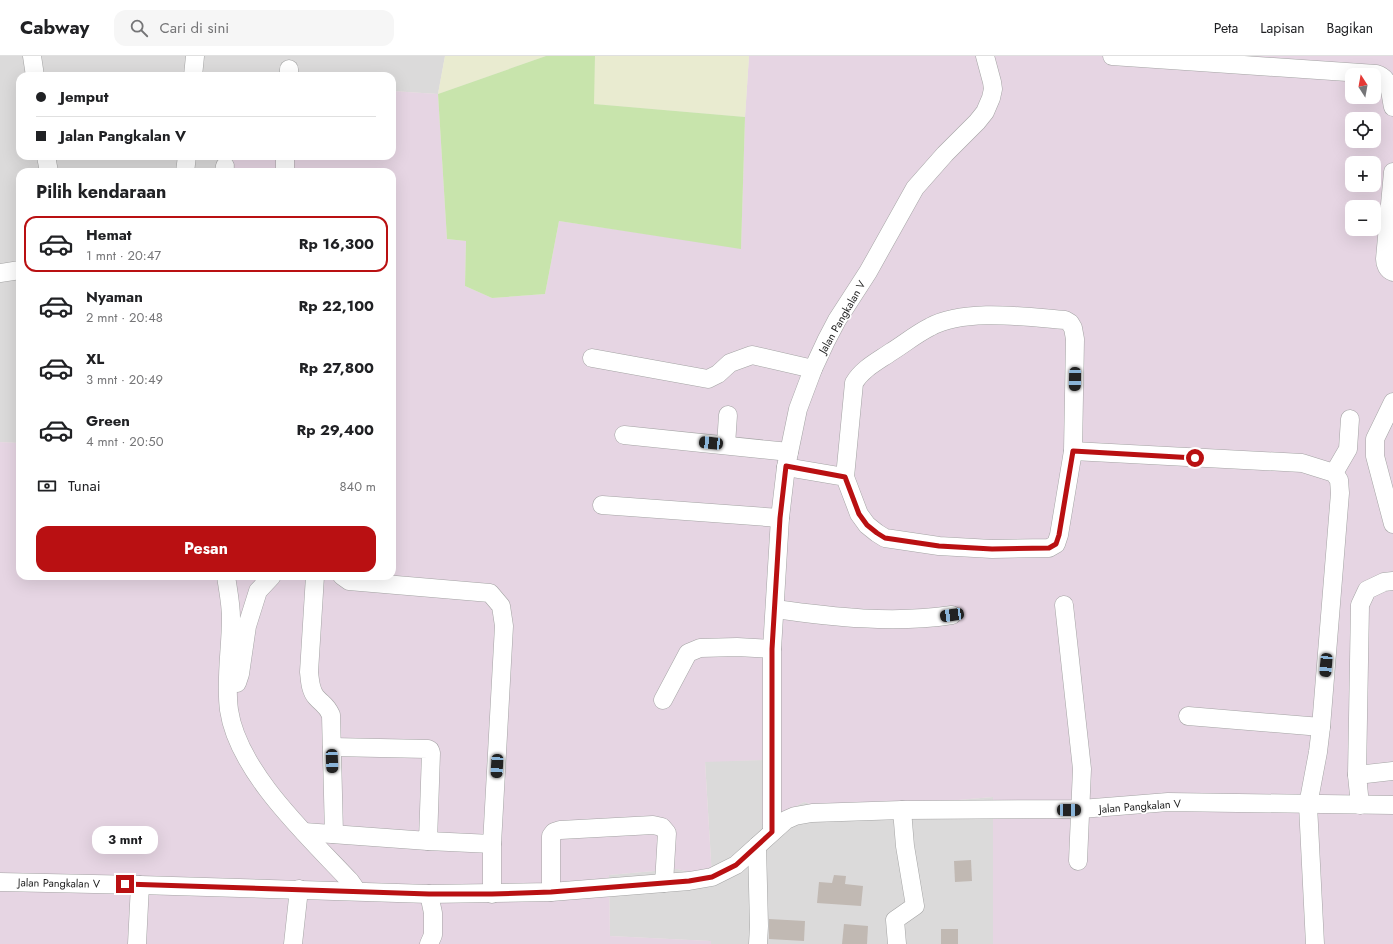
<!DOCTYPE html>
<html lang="id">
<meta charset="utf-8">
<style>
:root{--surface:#fff;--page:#f6f6f6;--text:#202124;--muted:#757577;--line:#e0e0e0;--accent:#b91012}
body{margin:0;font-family:Jost,sans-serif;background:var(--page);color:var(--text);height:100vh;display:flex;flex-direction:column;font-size:15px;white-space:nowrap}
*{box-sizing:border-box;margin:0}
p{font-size:13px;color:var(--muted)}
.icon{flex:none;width:22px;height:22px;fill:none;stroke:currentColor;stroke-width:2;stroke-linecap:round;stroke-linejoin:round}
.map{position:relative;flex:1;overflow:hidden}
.sheet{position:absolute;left:16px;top:112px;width:380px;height:412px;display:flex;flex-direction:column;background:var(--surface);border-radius:12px;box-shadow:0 4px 16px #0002}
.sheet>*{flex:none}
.guide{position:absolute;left:16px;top:16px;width:380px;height:88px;border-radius:12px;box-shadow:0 4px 16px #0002;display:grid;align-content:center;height:88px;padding:0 20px;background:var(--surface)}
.needle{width:26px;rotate:349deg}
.buttons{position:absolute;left:1345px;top:12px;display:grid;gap:8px}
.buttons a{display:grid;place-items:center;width:36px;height:36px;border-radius:8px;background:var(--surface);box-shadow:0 4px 16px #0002;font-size:20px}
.end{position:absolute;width:18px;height:18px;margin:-9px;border:5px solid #b91012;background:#fff;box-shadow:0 0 0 2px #fff}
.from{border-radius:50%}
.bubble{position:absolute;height:28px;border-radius:12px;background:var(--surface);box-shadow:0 4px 16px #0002;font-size:13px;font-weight:700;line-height:28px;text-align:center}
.car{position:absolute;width:12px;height:24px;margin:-12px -6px;border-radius:5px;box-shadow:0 0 3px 1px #0007;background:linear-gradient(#222 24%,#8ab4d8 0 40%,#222 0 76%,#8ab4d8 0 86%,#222 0)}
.guide b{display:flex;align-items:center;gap:14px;height:38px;font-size:15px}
.guide b+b{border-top:1px solid var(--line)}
.guide i{width:10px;height:10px;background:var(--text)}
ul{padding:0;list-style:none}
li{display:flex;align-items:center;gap:12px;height:56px;margin:0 8px 6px;padding:0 12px;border:2px solid transparent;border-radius:12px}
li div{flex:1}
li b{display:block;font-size:15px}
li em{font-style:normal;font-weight:700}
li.active{border-color:var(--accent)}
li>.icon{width:36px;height:36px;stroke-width:1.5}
h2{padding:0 20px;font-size:18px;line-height:48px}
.pay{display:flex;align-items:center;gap:10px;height:44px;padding:0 20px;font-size:15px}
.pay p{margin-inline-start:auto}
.primary-button{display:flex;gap:8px;margin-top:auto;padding:8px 20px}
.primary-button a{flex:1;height:46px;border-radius:12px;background:var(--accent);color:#fff;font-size:16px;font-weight:700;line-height:46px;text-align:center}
header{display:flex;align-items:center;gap:24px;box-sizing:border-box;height:56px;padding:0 20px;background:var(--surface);border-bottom:1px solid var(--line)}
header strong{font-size:19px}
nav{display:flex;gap:22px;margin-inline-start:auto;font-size:14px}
.search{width:280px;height:36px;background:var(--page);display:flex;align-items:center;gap:10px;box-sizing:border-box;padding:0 14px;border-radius:12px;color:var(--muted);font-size:15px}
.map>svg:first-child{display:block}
.residential{fill:#dbdada}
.industrial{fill:#e6d5e3;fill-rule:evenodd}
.farmland{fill:#e9ebd0}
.grass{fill:#c8e4ac}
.building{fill:#c1b9b3}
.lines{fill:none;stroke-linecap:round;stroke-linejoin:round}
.minor-casing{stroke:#a4a4a4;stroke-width:19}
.minor{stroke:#fff;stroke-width:18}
.route{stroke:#b91012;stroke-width:5}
.labels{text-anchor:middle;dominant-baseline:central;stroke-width:3.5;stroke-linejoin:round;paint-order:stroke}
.street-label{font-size:11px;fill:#1d1d1d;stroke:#fff}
</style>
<header>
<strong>Cabway</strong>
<div class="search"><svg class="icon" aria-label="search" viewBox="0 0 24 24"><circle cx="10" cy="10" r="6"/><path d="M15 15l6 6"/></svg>Cari di sini</div>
<nav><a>Peta</a><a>Lapisan</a><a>Bagikan</a></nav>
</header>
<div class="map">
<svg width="1393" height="888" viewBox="0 0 1393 888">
<rect width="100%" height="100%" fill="#edeae3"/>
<g class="residential">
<path d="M0,0h445l-7,38 -46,-3v-15h-372v80h214l-3,16h-211v271l-20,-1z"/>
<path d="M764,704l-2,64 42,-22 27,9 162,-14v147h-282l-1,-3 -100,-5 -1,-61 68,-6 35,8 -7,-116z"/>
</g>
<path class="industrial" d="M749,0h644v888h-400v-147l-162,14 -27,-9 -42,22 1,-64 -58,2 7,115 -35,-8 -68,6 1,61 101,5v3h-711v-502l20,1v133h372v-404h-161l3,-16h158v-65l46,3 9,145 19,2 -1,45 27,12 53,-4 14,-73 182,27 4,-131zM1352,19h22v22h-22zM1352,63h22v22h-22zM1352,107h22v22h-22zM1352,151h22v22h-22z"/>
<g class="farmland">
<path d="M445,0h101l-108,38z"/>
<path d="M595,0h154l-4,61 -152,-13z"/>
</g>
<path class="grass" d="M546,0h49l-1,48 151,13 -4,132 -182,-28 -14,73 -53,4 -27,-12 1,-45 -19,-2 -9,-145z"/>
<g class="building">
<path d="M971,804l1,21 -17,1 -1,-21z"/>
<path d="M834,819l12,1 -1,8 18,2 -2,20 -44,-3 2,-21 13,1z"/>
<path d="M769,863l36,2 -1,20 -35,-2z"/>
<path d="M844,868l24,2 -1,18h-25z"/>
<rect x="941" y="873" width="17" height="15"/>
</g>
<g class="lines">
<defs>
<g id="minor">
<path d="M32,0l3,20"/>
<path d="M1112,0l264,18c15,4 14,20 17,33"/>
<path d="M193,20l2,-20"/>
<path d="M289,20v-7"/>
<path d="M46,100l3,16"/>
<path d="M185,116l2,-16"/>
<path d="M224,116l1,-6"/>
<path d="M285,116v-16"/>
<path d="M1393,116l-8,87c0,5 2,11 8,13"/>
<path d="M0,217l20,-3"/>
<path d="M592,302l116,21 10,-5 12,-11 22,-8 61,14"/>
<path d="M1393,346l-18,37v17l18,68"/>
<path d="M624,379l165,17"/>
<path d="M726,389l2,-30"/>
<path d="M1073,395l229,12 32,10 5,7 1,13 -19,234 -3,25 -10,53 7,139"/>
<path d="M786,411l59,10 14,37 8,11 10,8 8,5 54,8 53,3 57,-1 7,-4 3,-9 14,-84 2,-112 -2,-11 -3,-5 -5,-3c-39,-3 -100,-12 -135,7 -14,7 -26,17 -39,25 -13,9 -29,17 -37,31l-9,94"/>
<path d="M1334,417l14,-24 2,-30"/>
<path d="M602,449l178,13"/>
<path d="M226,520c2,14 5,28 5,42 0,30 -6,62 -2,92 9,62 79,126 121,171l7,10"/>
<path d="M315,520l-6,96c1,8 1,18 7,25 7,8 10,7 15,18l3,119"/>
<path d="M342,520l7,5 141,12 11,13 3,20 -12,218v50"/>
<path d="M1064,549l18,164 -4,92"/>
<path d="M775,553c58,8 118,15 177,6"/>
<path d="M237,627l3,-9 7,-48 11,-35 14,-15"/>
<path d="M663,644l25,-47 12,-5 37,-1 35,2"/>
<path d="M1188,660l133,11"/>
<path d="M1357,719l36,-4"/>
<path d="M1360,749l-3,-30 3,-170 7,-15 17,-8 9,-1"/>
<path d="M304,776l124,9 3,-88 -1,-3 -2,-1 -96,-2"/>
<path d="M772,776v-183l8,-131 6,-51 12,-58 15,-40 13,-28 11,-21 31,-48 47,-84 30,-34 32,-32 8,-10 6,-14 2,-9 -1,-7 -7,-26"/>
<path d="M428,785l64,3"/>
<path d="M757,790l2,80 -1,18"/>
<path d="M0,826l140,3 289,9 122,-2 138,-11 23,-4 24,-12 50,-45 9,-4 17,-3 90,-3 179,-1 87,-7 225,3"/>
<path d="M551,836v-56l3,-4 6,-2 93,-5 9,2 5,6 -3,50"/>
<path d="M137,888l3,-59"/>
<path d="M293,888l6,-55"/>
<path d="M429,888l4,-9v-22l-4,-19"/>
<path d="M897,888l-2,-24 20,-14 -10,-60 -3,-36"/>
</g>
</defs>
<use href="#minor" class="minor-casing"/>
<use href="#minor" class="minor"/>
</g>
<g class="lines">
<path class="route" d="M125,828l304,10h63l59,-2 138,-11 23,-4 24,-12 36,-33v-183l8,-131 6,-52 59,11 14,37 8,11 10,8 8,5 54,8 53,3 57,-1 7,-4 3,-9 14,-84 122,7"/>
</g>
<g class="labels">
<g class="street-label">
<text transform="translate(842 261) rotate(-60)">Jalan Pangkalan V</text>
<text transform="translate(1140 750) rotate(-4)">Jalan Pangkalan V</text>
<text transform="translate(59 827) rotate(1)">Jalan Pangkalan V</text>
</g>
</g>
</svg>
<div class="buttons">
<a><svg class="needle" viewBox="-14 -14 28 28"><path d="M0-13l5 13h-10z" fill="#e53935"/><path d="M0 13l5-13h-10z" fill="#757577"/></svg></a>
<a><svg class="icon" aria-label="locate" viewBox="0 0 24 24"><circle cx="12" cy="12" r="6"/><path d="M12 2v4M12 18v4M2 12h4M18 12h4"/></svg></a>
<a>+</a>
<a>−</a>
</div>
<i class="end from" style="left:1195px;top:402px"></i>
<i class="end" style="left:125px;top:828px"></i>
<div class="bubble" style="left:92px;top:770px;width:66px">3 mnt</div>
<i class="car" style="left:1075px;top:323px;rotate:181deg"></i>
<i class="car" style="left:711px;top:387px;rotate:276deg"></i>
<i class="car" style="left:952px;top:559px;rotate:262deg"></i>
<i class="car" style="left:1326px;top:609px;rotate:185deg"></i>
<i class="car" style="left:332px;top:705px;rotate:178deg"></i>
<i class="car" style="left:497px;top:710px;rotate:183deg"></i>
<i class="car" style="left:1069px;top:754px;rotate:90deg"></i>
<div class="guide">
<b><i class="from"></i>Jemput</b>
<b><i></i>Jalan Pangkalan V</b>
</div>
<section class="sheet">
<h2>Pilih kendaraan</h2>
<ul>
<li class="active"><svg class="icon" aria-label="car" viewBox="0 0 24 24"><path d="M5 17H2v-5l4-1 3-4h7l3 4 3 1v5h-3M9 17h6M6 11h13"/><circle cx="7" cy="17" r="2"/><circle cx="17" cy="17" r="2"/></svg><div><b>Hemat</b><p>1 mnt · 20:47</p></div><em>Rp 16,300</em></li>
<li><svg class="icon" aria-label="car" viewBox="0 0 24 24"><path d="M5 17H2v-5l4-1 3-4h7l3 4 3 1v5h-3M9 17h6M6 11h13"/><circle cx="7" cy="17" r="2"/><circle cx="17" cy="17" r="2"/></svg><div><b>Nyaman</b><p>2 mnt · 20:48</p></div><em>Rp 22,100</em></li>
<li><svg class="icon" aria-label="car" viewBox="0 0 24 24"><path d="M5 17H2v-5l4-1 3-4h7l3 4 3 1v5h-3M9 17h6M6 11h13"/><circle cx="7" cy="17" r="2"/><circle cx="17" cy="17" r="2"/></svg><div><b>XL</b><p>3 mnt · 20:49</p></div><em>Rp 27,800</em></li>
<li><svg class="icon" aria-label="car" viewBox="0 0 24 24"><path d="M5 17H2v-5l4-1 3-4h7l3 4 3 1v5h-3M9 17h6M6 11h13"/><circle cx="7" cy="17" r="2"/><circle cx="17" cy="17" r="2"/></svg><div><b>Green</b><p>4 mnt · 20:50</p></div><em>Rp 29,400</em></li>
</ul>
<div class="pay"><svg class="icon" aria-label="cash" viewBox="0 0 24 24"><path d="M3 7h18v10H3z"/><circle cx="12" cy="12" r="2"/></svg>Tunai<p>840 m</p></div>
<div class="primary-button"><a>Pesan</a></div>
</section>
</div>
